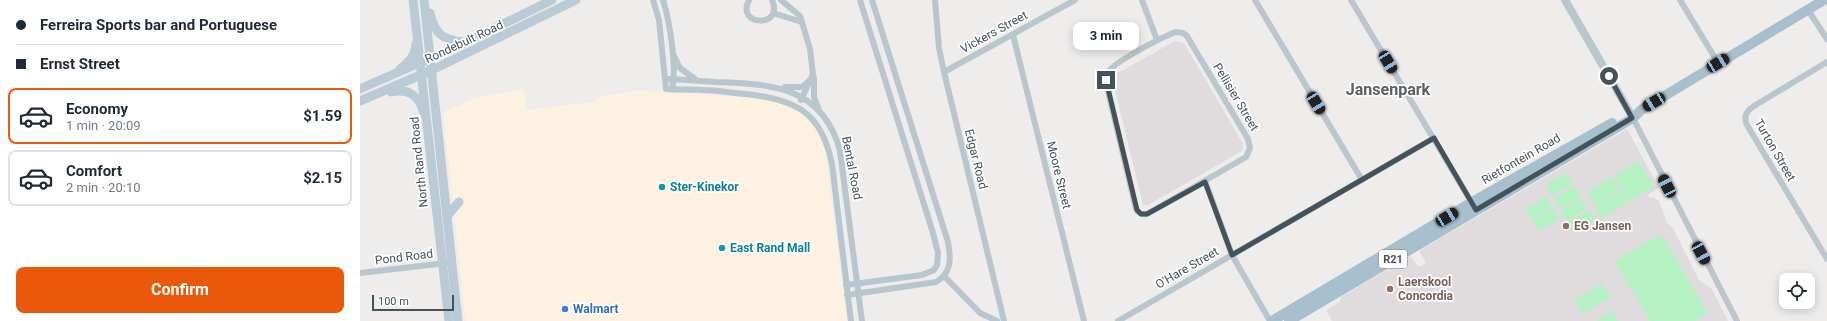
<!DOCTYPE html>
<meta charset="utf-8">
<style>
:root{--surface:#fff;--page:#f6f6f7;--text:#1f2937;--muted:#747a83;--line:#e0e1e3;--accent:#ea580c}
body{margin:0;font-family:Roboto,sans-serif;background:var(--page);color:var(--text);height:100vh;display:flex;flex-direction:column;font-size:15px;white-space:nowrap}
*{box-sizing:border-box;margin:0}
p{font-size:13px;color:var(--muted)}
.icon{flex:none;width:22px;height:22px;fill:none;stroke:currentColor;stroke-width:2;stroke-linecap:round;stroke-linejoin:round}
.map{position:relative;flex:1;overflow:hidden}
.side{display:flex;flex-direction:column;background:var(--surface);width:360px}
.side>*{flex:none}
.top-card{display:grid;align-content:center;height:88px;padding:0 16px;background:var(--surface)}
.buttons{position:absolute;left:1419px;top:273px;display:grid;gap:8px}
.buttons a{display:grid;place-items:center;width:36px;height:36px;border-radius:8px;background:var(--surface);box-shadow:0 2px 10px #0003;font-size:20px}
.scale{position:absolute;left:12px;bottom:10px;width:82px;box-sizing:border-box;padding-left:4px;border:2px solid #43535b;border-top:0;font-size:11px;line-height:14px;white-space:nowrap;color:#43535b;-webkit-text-stroke:3px #fff;paint-order:stroke}
.end{position:absolute;width:18px;height:18px;margin:-9px;border:5px solid #43535b;background:#fff;box-shadow:0 0 0 2px #fff}
.from{border-radius:50%}
.bubble{position:absolute;height:28px;border-radius:8px;background:var(--surface);box-shadow:0 2px 10px #0003;font-size:13px;font-weight:700;line-height:28px;text-align:center}
.car{position:absolute;width:12px;height:24px;margin:-12px -6px;border-radius:5px;box-shadow:0 0 3px 1px #0007;background:linear-gradient(#222 24%,#8ab4d8 0 40%,#222 0 76%,#8ab4d8 0 86%,#222 0)}
.top-card b{display:flex;align-items:center;gap:14px;height:38px;font-size:15px}
.top-card b+b{border-top:1px solid var(--line)}
.top-card i{width:10px;height:10px;background:var(--text)}
ul{padding:0;list-style:none}
li{display:flex;align-items:center;gap:12px;height:56px;margin:0 8px 6px;padding:0 8px;border:2px solid var(--line);border-radius:8px}
li div{flex:1}
li b{display:block;font-size:15px}
li em{font-style:normal;font-weight:700}
li.selected{border-color:var(--accent)}
li>.icon{width:36px;height:36px;stroke-width:1.5}
.button{display:flex;gap:8px;margin-top:auto;padding:8px 16px}
.button a{flex:1;height:46px;border-radius:8px;background:var(--accent);color:#fff;font-size:16px;font-weight:700;line-height:46px;text-align:center}
main{display:flex;flex:1;min-height:0}
.map>svg:first-child{display:block}
.commercial{fill:#fdf2e1}
.education{fill:#e0dcde}
.green{fill:#b4f2c4}
.lines{fill:none;stroke-linecap:round;stroke-linejoin:round}
.minor{stroke:#b8c6cd;stroke-width:6}
.tertiary{stroke:#b8c6cd;stroke-width:8}
.secondary{stroke:#bacbd6;stroke-width:9}
.primary{stroke:#a8c0ce;stroke-width:10}
.route{stroke:#43535b;stroke-width:5}
.culture-dot{fill:#0f9aa8;stroke:#fff;stroke-width:1.5}
.education-dot{fill:#8d6e63;stroke:#fff;stroke-width:1.5}
.shop-dot{fill:#3f7fe0;stroke:#fff;stroke-width:1.5}
.labels{text-anchor:middle;dominant-baseline:central;stroke-width:3.5;stroke-linejoin:round;paint-order:stroke}
.shield{fill:#fff;stroke:#7b878c;stroke-width:1}
.shield-label{font-size:11px;font-weight:bold;fill:#43535b}
.street-label{font-size:12px;fill:#43535b;stroke:#fff}
.culture-label{font-size:12px;font-weight:bold;fill:#0d838f;stroke:#fff;text-anchor:start}
.education-label{font-size:12px;font-weight:bold;fill:#785e54;stroke:#fff;text-anchor:start}
.shop-label{font-size:12px;font-weight:bold;fill:#366cbe;stroke:#fff;text-anchor:start}
.district-label{font-size:16px;font-weight:bold;fill:#585e62;stroke:#fff}
</style>
<main>
<section class="side">
<div class="top-card">
<b><i class="from"></i>Ferreira Sports bar and Portuguese</b>
<b><i></i>Ernst Street</b>
</div>
<ul>
<li class="selected"><svg class="icon" aria-label="car" viewBox="0 0 24 24"><path d="M5 17H2v-5l4-1 3-4h7l3 4 3 1v5h-3M9 17h6M6 11h13"/><circle cx="7" cy="17" r="2"/><circle cx="17" cy="17" r="2"/></svg><div><b>Economy</b><p>1 min · 20:09</p></div><em>$1.59</em></li>
<li><svg class="icon" aria-label="car" viewBox="0 0 24 24"><path d="M5 17H2v-5l4-1 3-4h7l3 4 3 1v5h-3M9 17h6M6 11h13"/><circle cx="7" cy="17" r="2"/><circle cx="17" cy="17" r="2"/></svg><div><b>Comfort</b><p>2 min · 20:10</p></div><em>$2.15</em></li>
</ul>
<div class="button"><a>Confirm</a></div>
</section>
<div class="map">
<svg width="1467" height="321" viewBox="0 0 1467 321">
<rect width="100%" height="100%" fill="#efecec"/>
<path class="commercial" d="M164,89l2,21 67,-8 7,-6 37,-5 34,1 97,7 28,10 16,13 13,25 22,174h-381l-23,-208 32,-15z"/>
<g class="education">
<path d="M815,41l9,2 59,101 -1,7 -94,54h-5l-30,-123 3,-8z"/>
<path d="M1267,129l32,59 -11,7 2,3 3,-1 6,4 8,22 6,5 26,52 13,9 16,32h-396l-6,-11 14,-8 1,-5 69,-41 9,11 7,-4 -7,-12z"/>
</g>
<g class="green">
<path d="M1279,161l15,26 -26,15 -14,-26z"/>
<path d="M1207,173l6,10 -21,13 -6,-11z"/>
<path d="M1252,177l7,13 -25,15 -7,-13z"/>
<path d="M1214,186l7,10 -21,13 -6,-10z"/>
<path d="M1260,191l7,12 -26,15 -7,-12z"/>
<path d="M1186,197l6,10 -21,12 -6,-10z"/>
<path d="M1221,198l6,10 -20,13 -6,-10z"/>
<path d="M1193,208l6,11 -20,12 -7,-10z"/>
<path d="M1229,210l6,10 -21,13 -6,-10z"/>
<path d="M1301,234l47,79 -14,8h-44l-35,-60z"/>
<path d="M1242,283l8,14 -27,17 -8,-14z"/>
<path d="M1253,311l6,10h-23z"/>
</g>
<g class="lines">
<g class="minor">
<path d="M293,0l6,20 7,69c13,1 25,0 37,1 14,0 29,3 43,4 50,6 75,17 86,70l19,157"/>
<path d="M303,0c7,22 14,68 9,89"/>
<path d="M389,0c-14,27 36,28 23,0"/>
<path d="M421,0l19,16 10,33 3,25 -12,26"/>
<path d="M575,0l4,48 5,24 60,249"/>
<path d="M782,0l15,40"/>
<path d="M895,0l107,180"/>
<path d="M991,0l122,205"/>
<path d="M1320,0l38,63"/>
<path d="M1448,10l19,29"/>
<path d="M413,13l29,9"/>
<path d="M816,32l7,1 4,3 61,103 2,9 -4,9 -99,57c-5,1 -9,-1 -11,-5l-29,-122 -1,-13c6,-11 56,-37 70,-42z"/>
<path d="M653,35l71,286"/>
<path d="M314,56l6,12 15,11"/>
<path d="M1467,62l-73,44c-8,5 -11,11 -7,19l80,134"/>
<path d="M584,72l131,-72"/>
<path d="M454,78v19l5,13"/>
<path d="M306,79c16,0 32,2 49,3 56,2 108,4 125,69l22,170"/>
<path d="M425,87h17l7,-6"/>
<path d="M1273,118l104,203"/>
<path d="M845,181l27,74 38,66"/>
<path d="M0,273l86,-10"/>
<path d="M584,276l36,37 17,8"/>
<path d="M486,285l76,-10 12,-5 3,-5 1,-12 -5,-20 -73,-233"/>
<path d="M487,295l89,-13c16,-9 15,-24 12,-40l-76,-242"/>
<path d="M758,321l316,-183"/>
</g>
<path class="tertiary" d="M1205,0l68,118"/>
<g class="secondary">
<path d="M53,0l36,321"/>
<path d="M64,0l34,321"/>
<path d="M70,13c5,22 13,27 35,29"/>
<path d="M40,69c9,-7 15,-13 16,-25"/>
<path d="M0,89l107,-47 85,-42"/>
<path d="M31,92c16,-4 28,3 32,19"/>
<path d="M0,101l72,-31 144,-70"/>
<path d="M87,216l12,-14"/>
</g>
<g class="primary">
<path d="M912,321l200,-119 140,-79"/>
<path d="M929,321l344,-203 8,-8 183,-110"/>
</g>
</g>
<g class="lines">
<path class="route" d="M746,80l31,130 4,4h6l58,-32 27,73 202,-117 42,72 156,-92 -23,-42"/>
</g>
<g class="culture-dot">
<circle cx="302" cy="187" r="4"/>
<circle cx="362" cy="248" r="4"/>
</g>
<g class="education-dot">
<circle cx="1206" cy="226" r="4"/>
<circle cx="1030" cy="289" r="4"/>
</g>
<circle class="shop-dot" cx="205" cy="309" r="4"/>
<g class="labels">
<rect class="shield" x="1019" y="250" width="28" height="18" rx="3"/>
<g class="shield-label">
<text x="1033" y="259">R21</text>
</g>
<g class="street-label">
<text transform="translate(634 32) rotate(-29)">Vickers Street</text>
<text transform="translate(104 42) rotate(-25)">Rondebult Road</text>
<text transform="translate(876 97) rotate(59)">Pellisier Street</text>
<text transform="translate(1415 150) rotate(60)">Turton Street</text>
<text transform="translate(616 159) rotate(76)">Edgar Road</text>
<text transform="translate(1161 159) rotate(-30)">Rietfontein Road</text>
<text transform="translate(59 162) rotate(-96)">North Rand Road</text>
<text transform="translate(492 168) rotate(79)">Bental Road</text>
<text transform="translate(699 175) rotate(76)">Moore Street</text>
<text transform="translate(44 257) rotate(-7)">Pond Road</text>
<text transform="translate(827 268) rotate(-30)">O'Hare Street</text>
</g>
<g class="culture-label">
<text x="310" y="187">Ster-Kinekor</text>
<text x="370" y="248">East Rand Mall</text>
</g>
<g class="education-label">
<text x="1214" y="226">EG Jansen</text>
<text x="1038" y="282">Laerskool<tspan x="1038" dy="14">Concordia</tspan></text>
</g>
<g class="shop-label">
<text x="213" y="309">Walmart</text>
</g>
<g class="district-label">
<text x="1028" y="89">Jansenpark</text>
</g>
</g>
</svg>
<div class="buttons">
<a><svg class="icon" aria-label="locate" viewBox="0 0 24 24"><circle cx="12" cy="12" r="6"/><path d="M12 2v4M12 18v4M2 12h4M18 12h4"/></svg></a>
</div>
<div class="scale">100 m</div>
<i class="end from" style="left:1249px;top:76px"></i>
<i class="end" style="left:746px;top:80px"></i>
<div class="bubble" style="left:713px;top:22px;width:66px">3 min</div>
<i class="car" style="left:1028px;top:62px;rotate:149deg"></i>
<i class="car" style="left:1358px;top:63px;rotate:59deg"></i>
<i class="car" style="left:1294px;top:102px;rotate:239deg"></i>
<i class="car" style="left:956px;top:103px;rotate:149deg"></i>
<i class="car" style="left:1307px;top:186px;rotate:333deg"></i>
<i class="car" style="left:1087px;top:217px;rotate:59deg"></i>
<i class="car" style="left:1341px;top:253px;rotate:152deg"></i>
</div>
</main>
